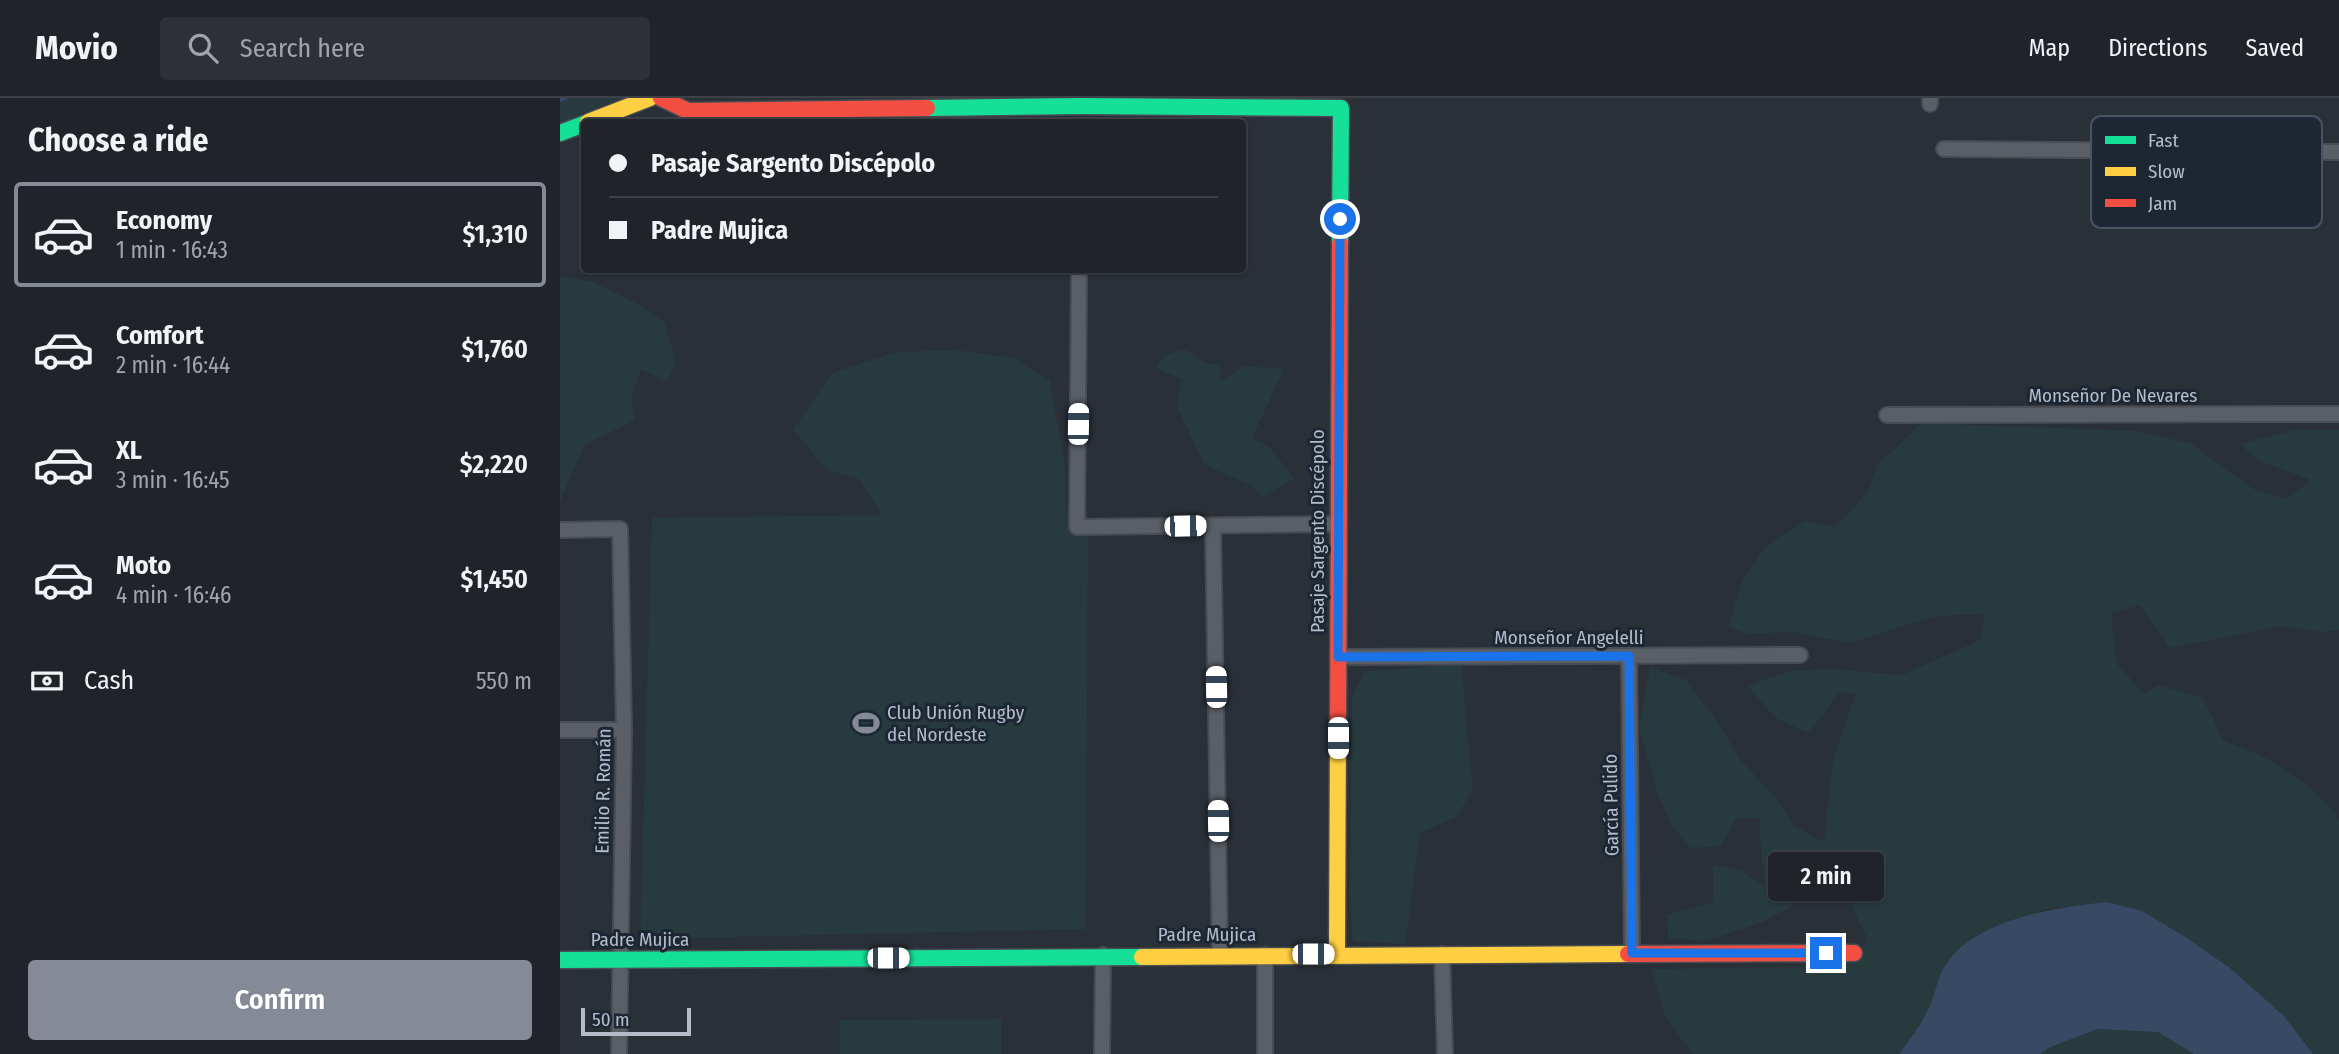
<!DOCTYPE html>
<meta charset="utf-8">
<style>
:root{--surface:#20242a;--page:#2d3036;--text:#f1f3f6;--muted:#a2a4a8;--line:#3d4147;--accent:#848b96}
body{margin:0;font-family:"Fira Sans Condensed",sans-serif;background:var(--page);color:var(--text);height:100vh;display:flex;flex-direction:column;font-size:26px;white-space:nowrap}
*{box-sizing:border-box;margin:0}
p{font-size:23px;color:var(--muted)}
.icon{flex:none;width:38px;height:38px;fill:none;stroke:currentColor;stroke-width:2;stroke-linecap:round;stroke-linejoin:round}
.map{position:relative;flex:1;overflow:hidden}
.side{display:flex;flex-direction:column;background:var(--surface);width:560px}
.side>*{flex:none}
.banner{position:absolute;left:21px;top:21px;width:665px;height:154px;border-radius:7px;box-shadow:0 2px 5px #0004,0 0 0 2px var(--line);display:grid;align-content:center;height:154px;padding:0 28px;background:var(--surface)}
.scale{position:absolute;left:21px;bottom:18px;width:110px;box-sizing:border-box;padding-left:7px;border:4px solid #b4bcc9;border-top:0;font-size:19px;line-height:24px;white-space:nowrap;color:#b4bcc9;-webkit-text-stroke:5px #1d2633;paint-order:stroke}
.end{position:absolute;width:32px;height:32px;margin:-16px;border:9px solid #1a73e8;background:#fff;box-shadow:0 0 0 4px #fff}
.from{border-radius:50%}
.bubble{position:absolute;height:49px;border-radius:7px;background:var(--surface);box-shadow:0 2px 5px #0004,0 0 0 2px var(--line);font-size:23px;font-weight:600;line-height:49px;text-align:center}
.car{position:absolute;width:21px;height:42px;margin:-21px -10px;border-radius:9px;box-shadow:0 0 5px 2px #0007;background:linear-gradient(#fff 24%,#345 0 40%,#fff 0 76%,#345 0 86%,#fff 0)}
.banner b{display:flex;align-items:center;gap:24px;height:66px;font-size:26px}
.banner b+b{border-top:2px solid var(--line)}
.banner i{width:18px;height:18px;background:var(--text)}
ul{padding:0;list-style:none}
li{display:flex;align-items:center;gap:21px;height:105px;margin:0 14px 10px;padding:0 14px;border:4px solid transparent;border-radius:7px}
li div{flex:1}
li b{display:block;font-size:26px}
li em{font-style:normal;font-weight:600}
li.current{border-color:var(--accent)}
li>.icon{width:63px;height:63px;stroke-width:1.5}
h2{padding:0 28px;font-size:32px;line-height:84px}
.pay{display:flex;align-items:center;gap:18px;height:77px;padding:0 28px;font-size:26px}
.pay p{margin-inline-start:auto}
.primary-button{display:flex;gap:14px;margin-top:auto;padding:14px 28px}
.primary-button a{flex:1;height:80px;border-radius:7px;background:var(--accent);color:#fff;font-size:28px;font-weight:600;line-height:80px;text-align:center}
header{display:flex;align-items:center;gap:42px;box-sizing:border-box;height:98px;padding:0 35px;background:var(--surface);border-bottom:2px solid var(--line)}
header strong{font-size:33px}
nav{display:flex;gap:38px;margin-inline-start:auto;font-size:24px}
.search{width:490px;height:63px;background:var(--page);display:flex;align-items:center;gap:18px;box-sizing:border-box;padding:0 24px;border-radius:7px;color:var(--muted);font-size:26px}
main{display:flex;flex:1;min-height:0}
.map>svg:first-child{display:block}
.green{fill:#273a3e}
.water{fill:#384963}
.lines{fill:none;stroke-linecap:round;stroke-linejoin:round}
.stream{stroke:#384963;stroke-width:4.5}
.street-casing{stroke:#484c53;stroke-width:18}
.fast-casing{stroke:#484c53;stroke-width:19}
.slow-casing{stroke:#484c53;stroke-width:19}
.jam-casing{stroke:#484c53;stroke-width:19}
.street{stroke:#5a5e66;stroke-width:14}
.fast{stroke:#16e098;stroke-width:16}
.slow{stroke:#ffcf43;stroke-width:16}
.jam{stroke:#f24e42;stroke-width:16}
.route{stroke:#1a73e8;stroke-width:9}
.labels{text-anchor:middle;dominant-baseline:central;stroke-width:6;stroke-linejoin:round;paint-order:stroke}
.street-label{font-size:19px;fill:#b4bcc9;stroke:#1d2633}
.poi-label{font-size:19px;fill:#b4bcc9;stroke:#1d2633;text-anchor:start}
.key{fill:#1d2633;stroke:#4a5360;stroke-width:2}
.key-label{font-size:19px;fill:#b4bcc9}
</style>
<header>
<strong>Movio</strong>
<div class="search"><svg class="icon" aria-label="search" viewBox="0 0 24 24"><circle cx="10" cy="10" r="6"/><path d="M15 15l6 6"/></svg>Search here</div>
<nav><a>Map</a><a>Directions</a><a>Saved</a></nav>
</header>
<main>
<section class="side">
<h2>Choose a ride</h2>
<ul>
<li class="current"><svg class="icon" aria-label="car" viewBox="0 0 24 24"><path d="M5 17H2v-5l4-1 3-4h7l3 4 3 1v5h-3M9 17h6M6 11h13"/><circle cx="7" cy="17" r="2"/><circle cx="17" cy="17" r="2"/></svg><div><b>Economy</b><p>1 min · 16:43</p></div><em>$1,310</em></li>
<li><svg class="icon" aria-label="car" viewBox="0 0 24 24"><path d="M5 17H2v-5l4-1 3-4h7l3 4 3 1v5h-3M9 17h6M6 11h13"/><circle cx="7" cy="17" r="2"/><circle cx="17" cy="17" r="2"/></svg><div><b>Comfort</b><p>2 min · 16:44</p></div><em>$1,760</em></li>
<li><svg class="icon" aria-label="car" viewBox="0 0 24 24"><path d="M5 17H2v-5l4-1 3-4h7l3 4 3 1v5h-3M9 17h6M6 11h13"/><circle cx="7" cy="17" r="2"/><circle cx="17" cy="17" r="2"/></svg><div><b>XL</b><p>3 min · 16:45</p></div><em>$2,220</em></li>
<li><svg class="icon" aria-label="car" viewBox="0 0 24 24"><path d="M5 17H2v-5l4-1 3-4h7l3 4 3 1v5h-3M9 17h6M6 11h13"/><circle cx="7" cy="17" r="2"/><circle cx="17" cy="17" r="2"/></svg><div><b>Moto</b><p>4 min · 16:46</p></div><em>$1,450</em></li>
</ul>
<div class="pay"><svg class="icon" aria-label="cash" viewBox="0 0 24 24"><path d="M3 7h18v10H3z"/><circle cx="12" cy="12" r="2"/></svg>Cash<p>550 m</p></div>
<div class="primary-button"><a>Confirm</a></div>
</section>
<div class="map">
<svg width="1779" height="956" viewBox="0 0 1779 956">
<rect width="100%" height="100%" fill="#2a3038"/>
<g class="green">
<path d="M0,0h63l-63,24z"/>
<path d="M0,178l33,6 41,20 31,21 11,41 -10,18 -25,-13 -10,28 4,23 -51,25 -24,57z"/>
<path d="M624,251l21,14 16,2 -1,17 23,-16 41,3 -32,69 19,10 23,31 -32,18 -10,-11 -47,-21 -28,-58 4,-28 -25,-11 10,-13z"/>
<path d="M396,252l58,8 36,23 15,85 1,46h22l-2,417 -446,10 12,-421 230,-3 -23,-36 -32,-9 -34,-40 39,-57 64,-21z"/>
<path d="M1362,325l214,8 54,12 65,47 32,9 24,-19 -54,-20 -17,-16 55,-14h44v200l-19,2 -39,-6 -111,22 -30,-43 -29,9 6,50 27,30 14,-9 45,13 20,42c15,7 32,12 46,20 19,10 61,40 70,60v234h-26l-29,-38 -54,-48 -43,-30 -45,-27 -86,-4 -49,15 -25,11 -46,60 -9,21 -28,40h-206l-27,-36 -15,-49 157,-2 48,-6 11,-23 -23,-49 -34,7 -47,26 -57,19 -38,-3 -1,-23 46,-13v-37l28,5 23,16 -5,-68h-23l-15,28 -30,2 -20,-23 -13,-31 -19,-65 11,-62 36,13 31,41 25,41 32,33 20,31 30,16 9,-83 23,-65 -16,-2 -31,41 -33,-15 -29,-32 43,-15 42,-2 70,6 78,-35 5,-26 -49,2 -87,27 -57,-11 -43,2 -21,-7 14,-45 24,-36 39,-25 30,6 32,-34 11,-29z"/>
<path d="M901,564l12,128 -17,27 -36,16 -15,111 -52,-3 -3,-45 2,-198 13,-27 50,-3z"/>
<path d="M441,921v35h-161v-34z"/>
<path d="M1538,931l60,3 36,22h-153l7,-6z"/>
</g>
<path class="water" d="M1547,804l35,9 45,27 43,30 54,48 29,38h-119l-36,-22 -60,-3 -50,19 -7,6h-142c9,-13 20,-26 27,-40 8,-14 10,-31 17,-45 30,-51 111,-61 164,-67z"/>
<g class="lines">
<path class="stream" d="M0,2l5,-2"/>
<defs>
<g id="street">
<path d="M1370,0v6"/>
<path d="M1384,51l395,3"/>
<path d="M519,172l-2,257 261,-3"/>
<path d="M1327,317l452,-1"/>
<path d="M653,428l7,429"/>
<path d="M0,432l60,-1 4,201 -5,324"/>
<path d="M1069,558l3,297"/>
<path d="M778,559l462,-2"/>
<path d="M0,632h64"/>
<path d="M882,856l3,100"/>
<path d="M542,956l1,-99"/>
<path d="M705,956v-99"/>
</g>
<g id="fast">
<path d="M367,10l154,-2 260,2 -1,136"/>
<path d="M0,35l24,-9"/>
<path d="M0,862l582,-3"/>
</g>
<g id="slow">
<path d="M28,24l62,-24"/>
<path d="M777,856l1,-230"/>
<path d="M582,859l486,-3"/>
</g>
<g id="jam">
<path d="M101,0l27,13 239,-3"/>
<path d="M778,626l2,-480"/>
<path d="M1068,856l226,-1"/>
</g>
</defs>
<use href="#street" class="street-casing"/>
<use href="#fast" class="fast-casing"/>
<use href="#slow" class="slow-casing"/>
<use href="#jam" class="jam-casing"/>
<use href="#street" class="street"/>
<use href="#fast" class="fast"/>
<use href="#slow" class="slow"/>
<use href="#jam" class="jam"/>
</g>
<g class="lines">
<path class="route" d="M780,121l-2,438 291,-1 3,297h194"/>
</g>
<defs>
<symbol id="stadium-bare" viewBox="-9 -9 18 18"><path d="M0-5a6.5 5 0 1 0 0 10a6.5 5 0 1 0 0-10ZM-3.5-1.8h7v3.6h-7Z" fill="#848b96" stroke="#1d2633" stroke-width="2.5" paint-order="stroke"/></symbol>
</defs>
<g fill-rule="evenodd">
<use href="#stadium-bare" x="287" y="606" width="38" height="38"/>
</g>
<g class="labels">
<g class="street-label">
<text x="1553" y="297">Monseñor De Nevares</text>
<text transform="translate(757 433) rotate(-90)">Pasaje Sargento Discépolo</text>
<text x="1009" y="539">Monseñor Angelelli</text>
<text transform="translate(43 693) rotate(-89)">Emilio R. Román</text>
<text transform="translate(1051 707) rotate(-91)">García Pulido</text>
<text x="647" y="836">Padre Mujica</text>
<text x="80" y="841">Padre Mujica</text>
</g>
<g class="poi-label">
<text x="327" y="614">Club Unión Rugby<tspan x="327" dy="22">del Nordeste</tspan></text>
</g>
</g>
<rect x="1531" y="18" width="231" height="112" rx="10" class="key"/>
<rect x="1545" y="38" width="31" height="8" fill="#16e098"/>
<rect x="1545" y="69" width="31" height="9" fill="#ffcf43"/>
<rect x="1545" y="101" width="31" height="8" fill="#f24e42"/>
<g class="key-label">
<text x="1588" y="49">Fast</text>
<text x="1588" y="80">Slow</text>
<text x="1588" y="112">Jam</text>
</g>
</svg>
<div class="scale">50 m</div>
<i class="end from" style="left:780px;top:121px"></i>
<i class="end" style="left:1266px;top:855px"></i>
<div class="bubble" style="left:1208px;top:754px;width:116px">2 min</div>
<i class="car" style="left:518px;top:326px;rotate:1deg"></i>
<i class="car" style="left:625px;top:428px;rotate:89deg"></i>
<i class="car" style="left:656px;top:589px;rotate:359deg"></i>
<i class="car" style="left:778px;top:640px;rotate:180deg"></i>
<i class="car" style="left:658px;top:723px;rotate:359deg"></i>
<i class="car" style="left:753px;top:856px;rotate:90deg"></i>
<i class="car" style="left:328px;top:860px;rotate:90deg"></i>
<div class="banner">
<b><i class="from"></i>Pasaje Sargento Discépolo</b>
<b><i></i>Padre Mujica</b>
</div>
</div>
</main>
